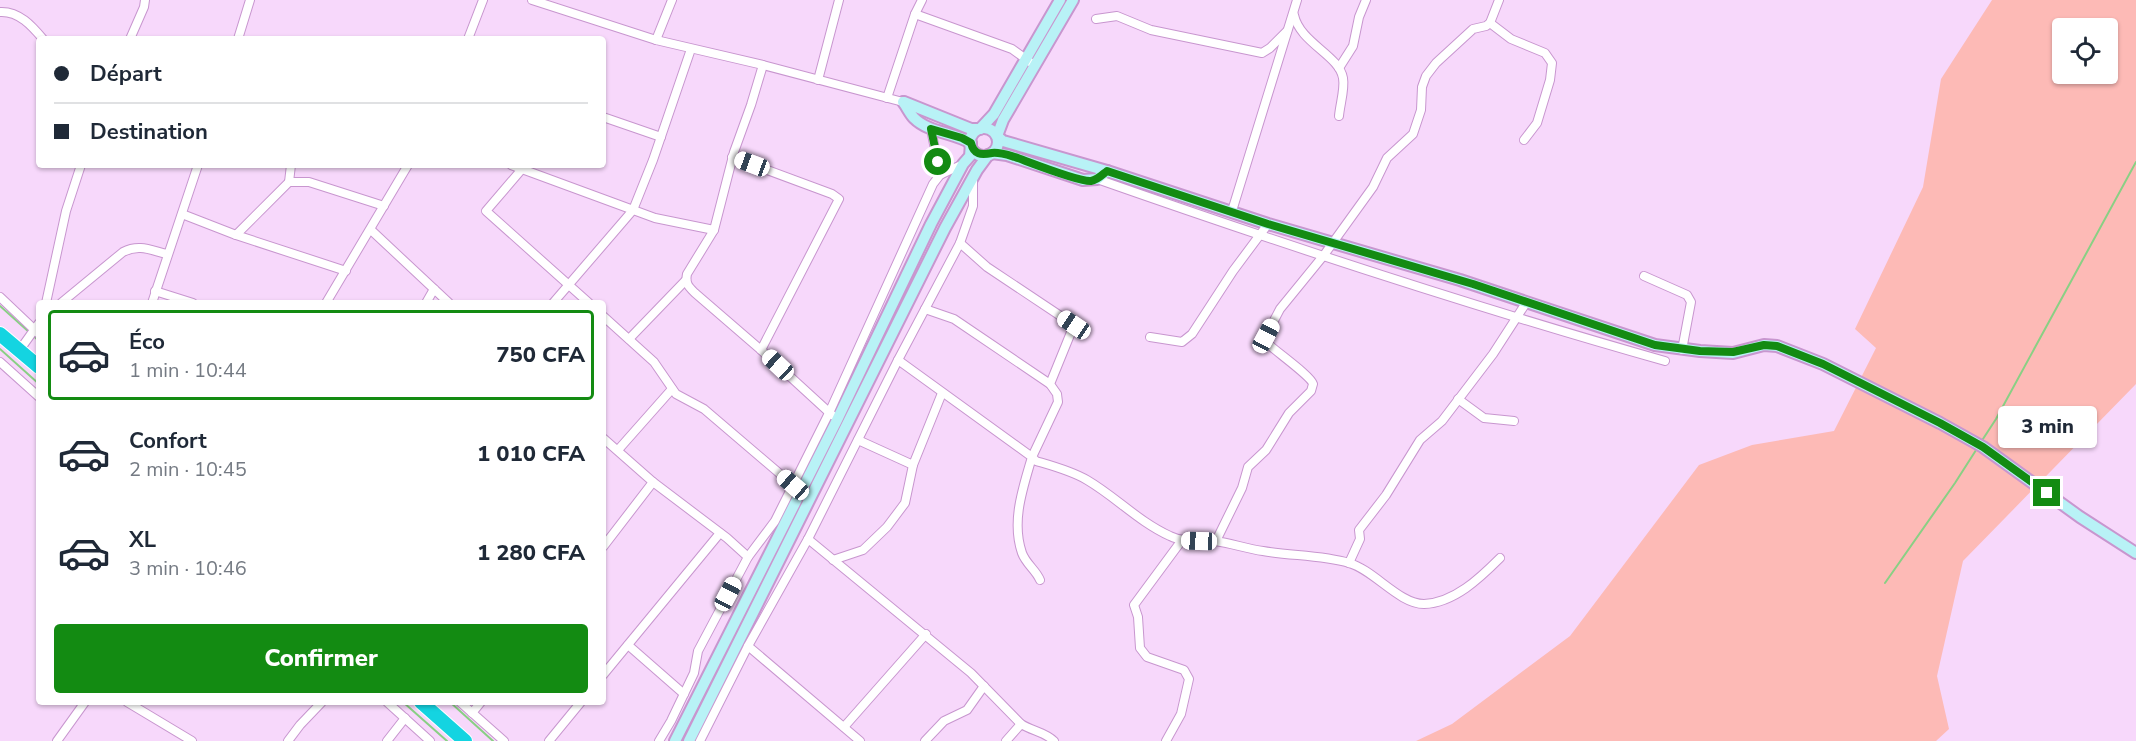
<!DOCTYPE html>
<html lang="fr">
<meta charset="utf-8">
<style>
:root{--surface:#fff;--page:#f2f2f3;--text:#1f2937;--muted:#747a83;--line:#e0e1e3;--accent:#138b12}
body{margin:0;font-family:"Nunito Sans",sans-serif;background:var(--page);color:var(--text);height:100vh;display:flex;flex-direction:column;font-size:22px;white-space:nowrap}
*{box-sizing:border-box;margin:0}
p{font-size:20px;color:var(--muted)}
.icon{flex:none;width:33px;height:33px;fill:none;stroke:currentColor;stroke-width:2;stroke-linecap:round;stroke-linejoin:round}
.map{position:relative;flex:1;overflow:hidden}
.panel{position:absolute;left:36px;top:300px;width:570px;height:405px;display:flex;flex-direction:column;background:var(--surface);border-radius:6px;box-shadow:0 2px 4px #0004}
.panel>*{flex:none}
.banner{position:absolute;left:36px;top:36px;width:570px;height:132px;border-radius:6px;box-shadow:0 2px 4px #0004;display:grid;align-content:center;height:132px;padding:0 18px;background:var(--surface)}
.fabs{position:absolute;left:2052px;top:18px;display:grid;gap:12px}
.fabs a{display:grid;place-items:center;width:66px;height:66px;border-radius:6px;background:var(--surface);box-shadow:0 2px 4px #0004;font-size:30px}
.end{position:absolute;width:27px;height:27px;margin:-14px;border:8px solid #138b12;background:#fff;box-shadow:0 0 0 3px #fff}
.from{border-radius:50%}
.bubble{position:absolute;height:42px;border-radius:6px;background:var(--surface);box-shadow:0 2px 4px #0004;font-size:20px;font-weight:800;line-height:42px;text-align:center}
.car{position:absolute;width:18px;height:36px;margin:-18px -9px;border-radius:8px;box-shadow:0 0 4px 2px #0007;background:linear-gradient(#fff 24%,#345 0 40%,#fff 0 76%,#345 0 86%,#fff 0)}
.banner b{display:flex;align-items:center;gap:21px;height:57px;font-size:22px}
.banner b+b{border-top:2px solid var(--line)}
.banner i{width:15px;height:15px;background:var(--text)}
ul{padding:10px 0 0;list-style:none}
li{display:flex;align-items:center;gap:18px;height:90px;margin:0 12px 9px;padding:0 6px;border:3px solid transparent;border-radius:6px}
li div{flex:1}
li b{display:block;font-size:22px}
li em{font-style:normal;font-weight:800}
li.selected{border-color:var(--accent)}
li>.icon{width:54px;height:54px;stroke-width:1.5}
.action{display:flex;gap:12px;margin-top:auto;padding:12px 18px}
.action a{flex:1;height:69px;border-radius:6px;background:var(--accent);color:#fff;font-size:24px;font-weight:800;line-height:69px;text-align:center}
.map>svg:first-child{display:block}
.green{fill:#fdbab6;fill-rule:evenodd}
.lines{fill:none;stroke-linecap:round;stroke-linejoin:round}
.stream{stroke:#89d084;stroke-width:2}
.street-casing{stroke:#c896cf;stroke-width:10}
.secondary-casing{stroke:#c896cf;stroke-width:14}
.highway-casing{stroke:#fff;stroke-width:16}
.street{stroke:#fff;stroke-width:8}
.secondary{stroke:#b8f2f6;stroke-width:10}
.highway{stroke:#14d4e1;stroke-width:14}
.route{stroke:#138b12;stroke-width:8}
</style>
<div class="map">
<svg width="2136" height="741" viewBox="0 0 2136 741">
<rect width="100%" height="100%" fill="#f7d8fb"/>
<path class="green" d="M1992,0h144v384l-173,177 -26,115 12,53 -13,12h-520l36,-17 118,-88 129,-171 53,-20 82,-14 42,-83 -21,-19 68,-142 18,-108zM2062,28h46v46h-46z"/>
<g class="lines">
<g class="stream">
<path d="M0,306l39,35"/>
<path d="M0,349l39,35"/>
<path d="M1981,442l15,-23 140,-257"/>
<path d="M1885,583l70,-100 23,-36"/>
<path d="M403,702l44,39"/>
<path d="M450,702l43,39"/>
</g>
<defs>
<g id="street">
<path d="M532,0l124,40 107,25 140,37"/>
<path d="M0,12c19,-1 32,14 43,27"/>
<path d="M915,14l97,35 18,13"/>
<path d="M1294,15c6,28 45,40 49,63 2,11 -3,26 -4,38"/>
<path d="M1096,19l21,-3 34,14 111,23 8,-5 17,-17"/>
<path d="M1490,23l21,16 34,14 7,10 -2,17 -13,43 -13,17"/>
<path d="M130,39l14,-32 1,-7"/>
<path d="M238,39l12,-39"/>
<path d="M468,39l15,-39"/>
<path d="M656,40l16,-40"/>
<path d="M763,65l-12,40 -17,47 -20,78 -27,44c-2,10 2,13 8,19l66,57 71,65"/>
<path d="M1339,68l14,-22 6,-29 7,-17"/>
<path d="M818,80l21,-80"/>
<path d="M887,98l28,-84 7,-14"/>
<path d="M603,117l58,20"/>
<path d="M931,129l9,46"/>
<path d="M732,157l100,37 7,5 -78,151"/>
<path d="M511,165l144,53 59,12"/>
<path d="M522,169l-36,42 103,92"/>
<path d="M1097,179c188,66 377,128 568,182"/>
<path d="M289,182l2,-17"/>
<path d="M1232,211l65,-211"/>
<path d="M182,214l54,21 53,-53h20l75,24"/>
<path d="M371,230l78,73"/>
<path d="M236,235l110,36"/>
<path d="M960,243l27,24 87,58 -24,59 7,10 1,8 -26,55 4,4c17,5 36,10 51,19 29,17 52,42 83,56 14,7 30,4 45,5 16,2 32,8 48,10 28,5 59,4 86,12 25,7 50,41 75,41 30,-1 56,-26 76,-46"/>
<path d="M1644,276l43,19 4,7 -9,48"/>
<path d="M155,291l38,12"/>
<path d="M0,297l39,37"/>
<path d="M46,303l20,-92 15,-46"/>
<path d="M61,303l62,-51c16,-8 27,-2 44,2"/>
<path d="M152,303l46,-138"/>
<path d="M326,303l82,-138"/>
<path d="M426,303l8,-14"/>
<path d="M553,303l80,-93 20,-50 38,-111"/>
<path d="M925,309l29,10 96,65"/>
<path d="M603,316l51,46 22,32 28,15 89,76"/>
<path d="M1150,337l32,5 10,-8 41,-63 35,-47"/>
<path d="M629,339l57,-59"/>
<path d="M19,351l20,-28"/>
<path d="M898,360l134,97c-9,31 -21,64 -10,96 4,11 14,17 18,27"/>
<path d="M0,362l39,35"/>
<path d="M1458,399l26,19 30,3"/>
<path d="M603,438l50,44 74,56 21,19"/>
<path d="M858,440l55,25 29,-72"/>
<path d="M618,450l54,-61"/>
<path d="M808,539l163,134 50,51c11,7 24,8 33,17"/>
<path d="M1216,541l26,-53 6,-21 18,-17 23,-37 22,-22 2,-7c-2,-8 -38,-33 -47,-42v-6l14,-27 44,-54 49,-68 14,-29 26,-24 8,-24 1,-23 4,-11 10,-13 37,-34 13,-3 4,-3 9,-23"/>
<path d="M603,547l50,-65"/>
<path d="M833,560l30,-10 24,-23 18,-24 8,-38"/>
<path d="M1349,563l11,-24 -1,-9 27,-35 34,-55 22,-19 51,-67 33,-51"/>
<path d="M628,645l56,49"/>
<path d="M748,646l112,95"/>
<path d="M603,675l117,-142"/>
<path d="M127,702l65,39"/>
<path d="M387,702l43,39"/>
<path d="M460,702l44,39"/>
<path d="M472,713l9,-11"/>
<path d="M844,727l82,-93"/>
<path d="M57,741l28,-39"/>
<path d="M288,741l12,-16 22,-23"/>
<path d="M387,741l18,-23"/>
<path d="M549,741l32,-39"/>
<path d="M659,741l12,-20 23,-48 4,-22 50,-94 27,-36 54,-108 104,-229 7,-9 23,-11"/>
<path d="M700,741l48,-95 60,-107 90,-179 62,-117 13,-37v-27"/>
<path d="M925,741l19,-20 23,-11 17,-24"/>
<path d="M1006,741l15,-17"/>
<path d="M1166,741l15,-27 8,-35 -5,-9 -37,-13 -7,-9 -2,-31 -4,-12 48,-65"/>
</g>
<g id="secondary">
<path d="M1073,0l-70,120 -6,16 6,5 104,30 161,53 192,56 195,65 45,6 33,2 31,-8 13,1 46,18 117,59 43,24 97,70 56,36"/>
<path d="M903,102c4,5 7,12 11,16 15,15 39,14 57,25"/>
<path d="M904,102l67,27h7"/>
<circle cx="984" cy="142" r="14"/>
<path d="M980,129l14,-15 66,-114"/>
<path d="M992,153l15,2 76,25 14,-1 10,-8"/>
<path d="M675,741l162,-321 94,-196 32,-60 7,-8 1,-12"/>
<path d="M689,741l256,-513 32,-58 11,-15"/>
</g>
<g id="highway">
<path d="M0,334l39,33"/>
<path d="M421,702l44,39"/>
</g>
</defs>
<use href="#street" class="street-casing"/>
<use href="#secondary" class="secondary-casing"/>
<use href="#highway" class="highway-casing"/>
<use href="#street" class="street"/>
<use href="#secondary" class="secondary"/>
<use href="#highway" class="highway"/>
</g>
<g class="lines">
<path class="route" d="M938,162l-7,-33 31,9 9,5c3,12 10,12 21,10 7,-1 16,2 23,4 14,5 64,25 76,24 6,-1 11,-6 16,-10l161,53 205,60 182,61 45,6 33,1 31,-7 13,1 46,18 117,59 43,24 64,46"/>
</g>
</svg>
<div class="fabs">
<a><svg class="icon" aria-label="locate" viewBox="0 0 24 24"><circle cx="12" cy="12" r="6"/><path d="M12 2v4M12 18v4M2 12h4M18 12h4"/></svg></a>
</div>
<i class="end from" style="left:938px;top:162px"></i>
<i class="end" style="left:2047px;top:493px"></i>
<div class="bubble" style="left:1998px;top:406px;width:99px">3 min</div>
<i class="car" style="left:752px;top:164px;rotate:290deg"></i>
<i class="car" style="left:1074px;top:325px;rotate:304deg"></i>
<i class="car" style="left:1266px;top:336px;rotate:28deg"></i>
<i class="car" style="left:778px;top:365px;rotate:313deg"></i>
<i class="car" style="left:793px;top:485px;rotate:311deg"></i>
<i class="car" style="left:1199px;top:541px;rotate:272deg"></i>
<i class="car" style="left:728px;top:594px;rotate:28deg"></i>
<div class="banner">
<b><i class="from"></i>Départ</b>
<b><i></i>Destination</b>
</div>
<section class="panel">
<ul>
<li class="selected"><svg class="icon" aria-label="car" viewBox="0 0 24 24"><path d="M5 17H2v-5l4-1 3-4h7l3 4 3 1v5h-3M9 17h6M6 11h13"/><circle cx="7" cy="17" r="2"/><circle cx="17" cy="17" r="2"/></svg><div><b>Éco</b><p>1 min · 10:44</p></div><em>750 CFA</em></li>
<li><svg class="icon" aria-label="car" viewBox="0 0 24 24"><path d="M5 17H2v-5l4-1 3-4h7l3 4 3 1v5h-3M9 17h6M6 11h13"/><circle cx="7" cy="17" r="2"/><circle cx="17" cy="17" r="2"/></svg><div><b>Confort</b><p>2 min · 10:45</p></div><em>1 010 CFA</em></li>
<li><svg class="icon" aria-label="car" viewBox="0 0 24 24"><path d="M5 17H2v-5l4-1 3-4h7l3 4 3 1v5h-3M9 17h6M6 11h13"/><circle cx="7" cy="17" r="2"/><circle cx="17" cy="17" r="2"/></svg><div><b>XL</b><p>3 min · 10:46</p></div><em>1 280 CFA</em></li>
</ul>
<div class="action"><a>Confirmer</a></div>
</section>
</div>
